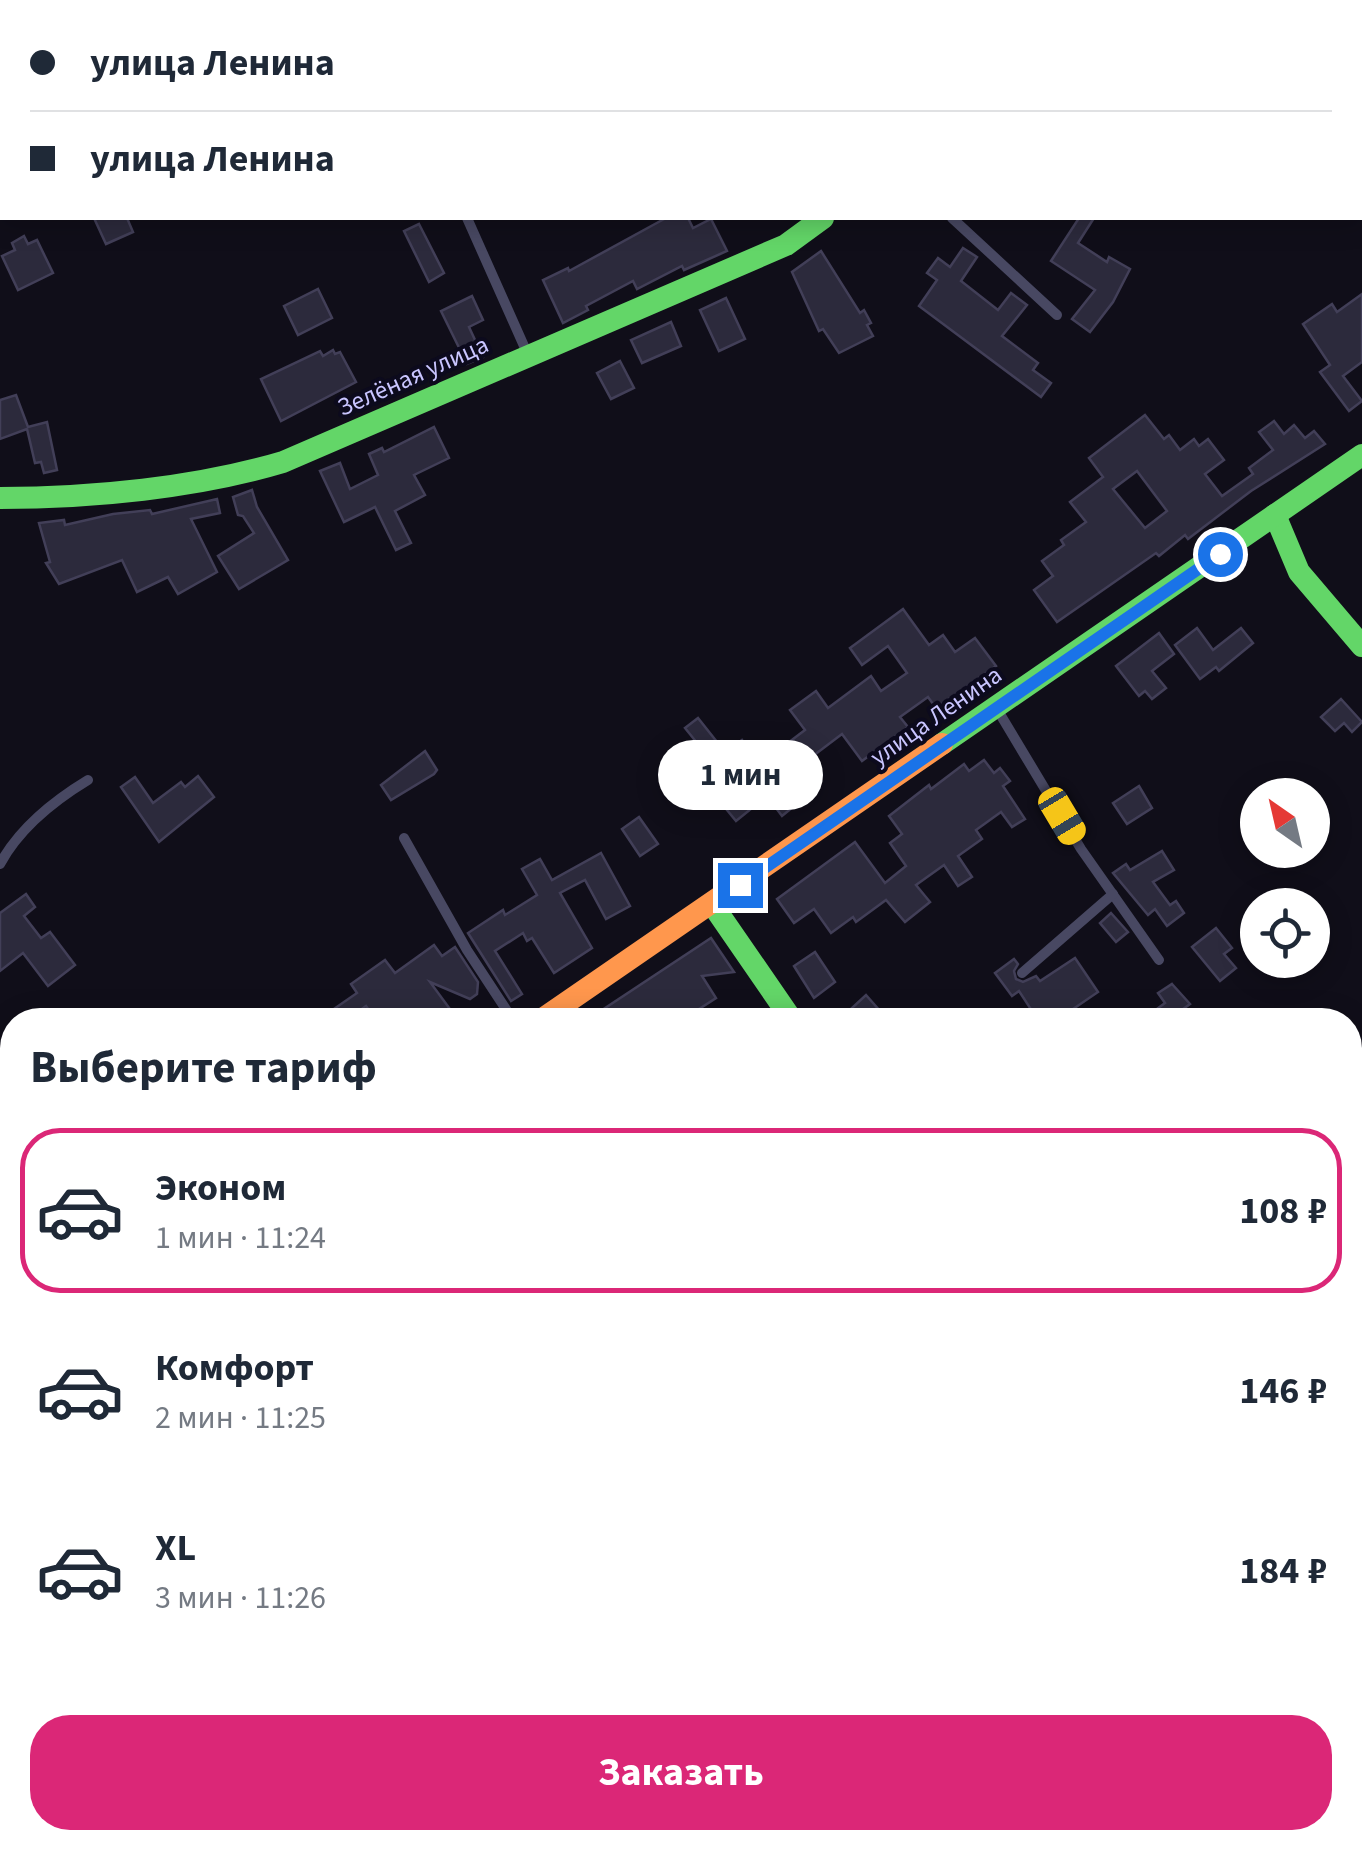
<!DOCTYPE html>
<html lang="ru">
<meta charset="utf-8">
<style>
:root{--surface:#fff;--page:#f6f6f7;--text:#1f2937;--muted:#747a83;--line:#e0e1e3;--accent:#db2777}
body{margin:0;font-family:"Source Sans 3",sans-serif;background:var(--page);color:var(--text);height:100vh;display:flex;flex-direction:column;font-size:38px;white-space:nowrap}
*{box-sizing:border-box;margin:0}
p{font-size:32px;color:var(--muted)}
.icon{flex:none;width:55px;height:55px;fill:none;stroke:currentColor;stroke-width:2;stroke-linecap:round;stroke-linejoin:round}
.map{position:relative;flex:1;overflow:hidden}
.drawer{position:absolute;left:0px;top:1008px;width:1362px;height:842px;display:flex;flex-direction:column;background:var(--surface);border-radius:40px 40px 0 0;box-shadow:0 5px 25px #0003}
.drawer>*{flex:none}
.banner{position:absolute;left:0px;top:0px;width:1362px;height:220px;box-shadow:0 5px 25px #0003;display:grid;align-content:center;height:220px;padding:0 30px;background:var(--surface)}
.needle{width:65px;rotate:326deg}
.fabs{position:absolute;left:1240px;top:778px;display:grid;gap:20px}
.fabs a{display:grid;place-items:center;width:90px;height:90px;border-radius:50%;background:var(--surface);box-shadow:0 5px 25px #0003;font-size:50px}
.end{position:absolute;width:45px;height:45px;margin:-22px;border:12px solid #1a73e8;background:#fff;box-shadow:0 0 0 5px #fff}
.from{border-radius:50%}
.bubble{position:absolute;height:70px;border-radius:35px;background:var(--surface);box-shadow:0 5px 25px #0003;font-size:32px;font-weight:700;line-height:70px;text-align:center}
.car{position:absolute;width:30px;height:60px;margin:-30px -15px;border-radius:12px;box-shadow:0 0 8px 2px #0007;background:linear-gradient(#f5c518 24%,#345 0 40%,#f5c518 0 76%,#345 0 86%,#f5c518 0)}
.banner b{display:flex;align-items:center;gap:35px;height:95px;font-size:38px}
.banner b+b{border-top:2px solid var(--line)}
.banner i{width:25px;height:25px;background:var(--text)}
ul{padding:0;list-style:none}
li{display:flex;align-items:center;gap:30px;height:165px;margin:0 20px 15px;padding:0 10px;border:5px solid transparent;border-radius:40px}
li div{flex:1}
li b{display:block;font-size:38px}
li em{font-style:normal;font-weight:700}
li.active{border-color:var(--accent)}
li>.icon{width:90px;height:90px;stroke-width:1.5}
h2{padding:0 30px;font-size:45px;line-height:120px}
.button{display:flex;gap:20px;margin-top:auto;padding:20px 30px}
.button a{flex:1;height:115px;border-radius:40px;background:var(--accent);color:#fff;font-size:40px;font-weight:700;line-height:115px;text-align:center}
.map>svg:first-child{display:block}
.building{fill:#2c2a3c;stroke:#423f58;stroke-width:2.5;fill-rule:evenodd}
.lines{fill:none;stroke-linecap:round;stroke-linejoin:round}
.lane{stroke:#484862;stroke-width:10}
.street{stroke:#484862;stroke-width:20}
.fast{stroke:#63d668;stroke-width:22}
.slow{stroke:#ff974d;stroke-width:22}
.route{stroke:#1a73e8;stroke-width:12}
.labels{text-anchor:middle;dominant-baseline:central;stroke-width:8;stroke-linejoin:round;paint-order:stroke}
.street-label{font-size:25px;fill:#c9c5ff;stroke:#0c0a1d}
</style>
<div class="map">
<svg width="1362" height="1849" viewBox="0 0 1362 1849">
<rect width="100%" height="100%" fill="#100e19"/>
<g class="building">
<path d="M94,218h33l6,14 -27,12z"/>
<path d="M666,218h22l5,10 18,-9 16,32 -43,19 -2,-4 -45,23 -4,-8 -47,25 2,4 -25,13 -20,-43 25,-12 1,3z"/>
<path d="M1079,218h15l-16,25 29,19 2,-5 21,12 -17,33 -23,30 -18,-13 23,-29 -44,-29z"/>
<path d="M419,224l25,49 -15,9 -25,-51z"/>
<path d="M24,236l4,8 9,-4 16,33 -35,17 -16,-34 13,-6 -3,-7z"/>
<path d="M963,248l14,9 -16,24 37,29 13,-17 16,12 -25,31 36,27 -5,7 18,13 -10,14 -122,-91 18,-26 -10,-7 11,-15 12,9z"/>
<path d="M821,251l39,62 4,-3 7,13 -4,2 6,11 -34,17 -16,-24 -4,2 -27,-59z"/>
<path d="M318,289l14,29 -34,17 -14,-29z"/>
<path d="M1362,294v68l-19,14 19,25 -13,10 -29,-39 10,-7 -27,-41 29,-20 5,8z"/>
<path d="M472,296l11,24 -14,7 14,30 -16,7 -26,-53z"/>
<path d="M726,298l19,41 -26,12 -19,-41z"/>
<path d="M671,322l10,24 -39,17 -11,-23z"/>
<path d="M333,350l2,4 5,-2 16,30 -75,39 -20,-42 59,-28 3,5z"/>
<path d="M620,361l14,27 -23,11 -14,-26z"/>
<path d="M16,395l12,32 19,-5 10,48 -13,3 -3,-11 -6,1 -8,-34 -27,10v-39z"/>
<path d="M1145,415l19,24 5,-4 11,15 14,-11 5,7 9,-7 16,21 -19,14 17,22 31,-22 -4,-6 24,-18 -14,-18 15,-11 10,13 10,-9 11,13 9,-7 11,13 -74,47 -63,48 -3,-4 -26,21 -3,-3 -99,69 -23,-32 19,-14 -11,-15 22,-16 -3,-5 25,-18 -16,-20 33,-25 -14,-19zM1137,471l30,40 -22,17 -32,-39z"/>
<path d="M434,427l15,31 -35,17 11,20 -30,16 16,32 -15,7 -21,-43 -31,15 -24,-51 20,-8 10,26 28,-14 -9,-21 13,-6 2,4z"/>
<path d="M252,490l5,17 31,53 -49,29 -21,-33 36,-23 -11,-17 -5,-1 -5,-18z"/>
<path d="M217,499l3,14 -29,6 26,53 -39,22 -10,-17 -31,15 -15,-32 -63,24 -13,-21 4,-1 -11,-39 25,-3 1,5 48,-11 37,-4 2,4z"/>
<path d="M903,609l26,36 14,-10 12,17 20,-14 21,28 -60,42 -8,-11 -28,20 8,10 -46,34 -20,-27 -66,50 17,23 -11,9 -15,-20 -31,25 -41,-50 15,-12 -25,-31 13,-10 27,34 17,-12 18,24 45,-34 -15,-20 26,-19 12,17 43,-32 10,15 26,-18 -19,-27 -26,19 -12,-17z"/>
<path d="M1197,628l16,22 28,-22 12,15 -34,28 -3,-4 -16,12 -25,-34z"/>
<path d="M1159,633l15,21 -22,17 14,17 -14,11 -7,-8 -6,5 -23,-30z"/>
<path d="M1341,699l21,23 -10,10 -8,-9 -9,8 -14,-14z"/>
<path d="M425,751l12,19 -3,4 -43,26 -10,-15z"/>
<path d="M984,760l10,13 6,-5 10,13 -7,5 22,33 -13,8 -11,-15 -25,18 6,9 -24,17 14,21 -14,9 -14,-21 -28,20 14,17 -25,20 -19,-22 -30,22 -3,-5 -22,16 -17,-24 -20,14 -17,-24 78,-57 30,41 21,-17 -16,-23 12,-9 -13,-18 40,-31 2,4 33,-25 5,7z"/>
<path d="M198,776l16,21 -55,45 -38,-55 14,-10 18,26 28,-21 4,5z"/>
<path d="M1139,786l13,22 -25,16 -14,-21z"/>
<path d="M639,817l19,27 -18,12 -18,-27z"/>
<path d="M1162,851l12,19 -21,12 17,23 6,-4 8,12 -17,13 -12,-17 -7,6 -35,-42 13,-9 4,6z"/>
<path d="M601,853l29,53 -24,13 -21,-39 -25,13 32,55 -38,25 -22,-35 -5,3 -4,-8 -28,18 27,43 -11,7 -43,-68 35,-23 2,5 32,-20 -15,-26 18,-10 12,21z"/>
<path d="M26,894l9,13 -11,9 17,22 9,-6 25,33 -27,21 -25,-33 -23,18v-58z"/>
<path d="M1111,913l17,19 -12,10 -16,-19z"/>
<path d="M1216,928l16,20 -8,6 12,14 -16,13 -28,-34z"/>
<path d="M711,938l23,34 -32,4 14,22 -34,22h-95z"/>
<path d="M434,945l8,11 13,-9 23,35 -1,12 -7,5 -40,-17 28,38h-82l-10,-14 -20,14h-28l39,-27 -6,-9 34,-24 10,13z"/>
<path d="M815,952l20,30 -21,16 -20,-32z"/>
<path d="M1075,958l23,34 -41,28h-19l-19,-29 -7,5 -17,-23 19,-14 4,5 -4,7 2,8 7,3 13,-6 4,5z"/>
<path d="M1172,984l18,20 -22,16h-26l23,-17 -7,-10z"/>
<path d="M866,995l22,25h-49z"/>
</g>
<g class="lines">
<g class="lane">
<path d="M1216,2l2,-2"/>
<path d="M467,218l61,137"/>
<path d="M952,218l105,97"/>
<path d="M997,709l84,140 78,111"/>
<path d="M404,838l63,112 46,70"/>
<path d="M0,864c19,-35 55,-64 88,-84"/>
<path d="M1022,973l91,-79"/>
<path d="M1350,1506l12,-7"/>
</g>
<g class="street">
<path d="M1332,0l2,2"/>
<path d="M379,2l4,-2"/>
<path d="M1044,2l3,-2"/>
<path d="M1360,36l2,2"/>
<path d="M0,179l2,-1"/>
<path d="M1350,1214l12,-8"/>
<path d="M0,1262l12,18"/>
<path d="M1350,1615l12,-11"/>
<path d="M396,1838l8,11"/>
<path d="M539,1849l11,-11"/>
<path d="M741,1849l15,-11"/>
</g>
<g class="fast">
<path d="M0,498c91,0 196,-10 283,-36l503,-217 37,-27"/>
<path d="M1275,515l24,57 63,74"/>
<path d="M942,744l420,-289"/>
<path d="M712,904l80,116"/>
<path d="M0,1387l12,-9"/>
</g>
<path class="slow" d="M541,1020l401,-276"/>
</g>
<g class="lines">
<path class="route" d="M740,885l480,-331"/>
</g>
<g class="labels">
<g class="street-label">
<text transform="translate(413 376) rotate(-24)">Зелёная улица</text>
<text transform="translate(936 716) rotate(-35)">улица Ленина</text>
</g>
</g>
</svg>
<div class="fabs">
<a><svg class="needle" viewBox="-14 -14 28 28"><path d="M0-13l5 13h-10z" fill="#e53935"/><path d="M0 13l5-13h-10z" fill="#747a83"/></svg></a>
<a><svg class="icon" aria-label="locate" viewBox="0 0 24 24"><circle cx="12" cy="12" r="6"/><path d="M12 2v4M12 18v4M2 12h4M18 12h4"/></svg></a>
</div>
<i class="end from" style="left:1220px;top:554px"></i>
<i class="end" style="left:740px;top:885px"></i>
<div class="bubble" style="left:658px;top:740px;width:165px">1 мин</div>
<i class="car" style="left:1062px;top:816px;rotate:149deg"></i>
<div class="banner">
<b><i class="from"></i>улица Ленина</b>
<b><i></i>улица Ленина</b>
</div>
<section class="drawer">
<h2>Выберите тариф</h2>
<ul>
<li class="active"><svg class="icon" aria-label="car" viewBox="0 0 24 24"><path d="M5 17H2v-5l4-1 3-4h7l3 4 3 1v5h-3M9 17h6M6 11h13"/><circle cx="7" cy="17" r="2"/><circle cx="17" cy="17" r="2"/></svg><div><b>Эконом</b><p>1 мин · 11:24</p></div><em>108 ₽</em></li>
<li><svg class="icon" aria-label="car" viewBox="0 0 24 24"><path d="M5 17H2v-5l4-1 3-4h7l3 4 3 1v5h-3M9 17h6M6 11h13"/><circle cx="7" cy="17" r="2"/><circle cx="17" cy="17" r="2"/></svg><div><b>Комфорт</b><p>2 мин · 11:25</p></div><em>146 ₽</em></li>
<li><svg class="icon" aria-label="car" viewBox="0 0 24 24"><path d="M5 17H2v-5l4-1 3-4h7l3 4 3 1v5h-3M9 17h6M6 11h13"/><circle cx="7" cy="17" r="2"/><circle cx="17" cy="17" r="2"/></svg><div><b>XL</b><p>3 мин · 11:26</p></div><em>184 ₽</em></li>
</ul>
<div class="button"><a>Заказать</a></div>
</section>
</div>
